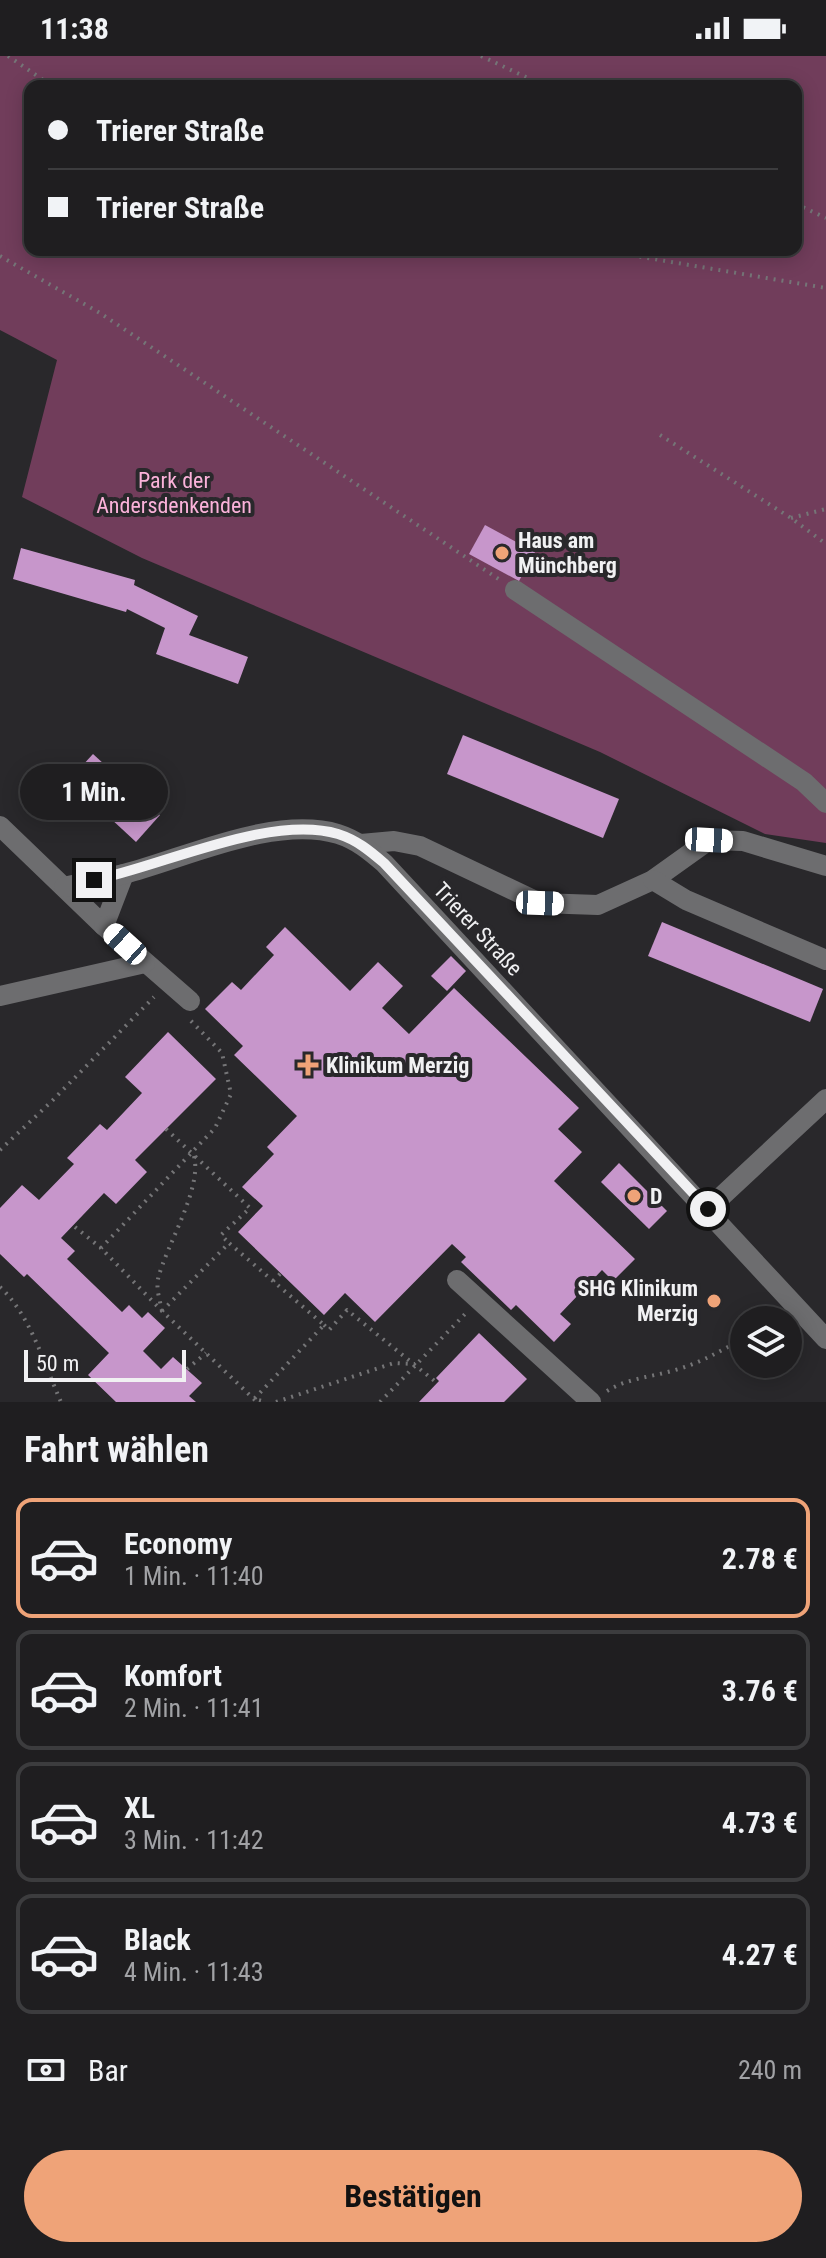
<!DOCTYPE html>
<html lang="de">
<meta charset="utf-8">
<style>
:root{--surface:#1f1e20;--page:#272729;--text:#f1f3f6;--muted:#a1a2a5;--line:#3c3c3e;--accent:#efa378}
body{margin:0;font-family:"Roboto Condensed",sans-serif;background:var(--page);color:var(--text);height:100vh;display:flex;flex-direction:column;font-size:30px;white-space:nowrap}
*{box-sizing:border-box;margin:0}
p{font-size:26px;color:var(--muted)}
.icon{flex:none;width:44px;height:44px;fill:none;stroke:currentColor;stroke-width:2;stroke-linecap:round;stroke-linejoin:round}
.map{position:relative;height:1346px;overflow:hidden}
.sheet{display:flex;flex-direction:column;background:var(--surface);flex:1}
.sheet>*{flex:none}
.hud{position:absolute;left:24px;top:24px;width:778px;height:176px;border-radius:16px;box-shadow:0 4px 20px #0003,0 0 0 2px var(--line);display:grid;align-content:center;height:176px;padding:0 24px;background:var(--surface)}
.controls{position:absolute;left:730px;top:1250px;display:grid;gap:16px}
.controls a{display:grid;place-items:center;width:72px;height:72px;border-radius:50%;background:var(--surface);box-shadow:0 4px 20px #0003,0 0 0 2px var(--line);font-size:40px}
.scale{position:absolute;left:24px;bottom:20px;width:162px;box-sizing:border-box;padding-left:8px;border:4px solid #f1f1f3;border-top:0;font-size:22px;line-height:28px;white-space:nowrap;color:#f1f1f3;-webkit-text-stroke:6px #29282b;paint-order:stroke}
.end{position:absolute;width:36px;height:36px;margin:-18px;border:10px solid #f1f1f3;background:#111;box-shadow:0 0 0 4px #111}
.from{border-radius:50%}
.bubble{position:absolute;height:56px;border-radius:28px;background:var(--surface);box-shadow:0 4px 20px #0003,0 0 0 2px var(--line);font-size:26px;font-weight:700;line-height:56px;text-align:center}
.car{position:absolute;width:24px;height:48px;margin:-24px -12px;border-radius:10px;box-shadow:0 0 6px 2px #0007;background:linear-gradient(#fff 24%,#345 0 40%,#fff 0 76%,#345 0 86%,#fff 0)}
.hud b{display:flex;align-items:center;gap:28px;height:76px;font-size:30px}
.hud b+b{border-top:2px solid var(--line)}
.hud i{width:20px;height:20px;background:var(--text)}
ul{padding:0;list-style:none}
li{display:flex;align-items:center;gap:24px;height:120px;margin:0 16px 12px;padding:0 8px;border:4px solid var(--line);border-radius:16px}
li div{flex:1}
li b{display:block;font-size:30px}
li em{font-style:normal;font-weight:700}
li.active{border-color:var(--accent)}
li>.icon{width:72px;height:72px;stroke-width:1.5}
h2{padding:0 24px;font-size:36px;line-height:96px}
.pay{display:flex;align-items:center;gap:20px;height:88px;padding:0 24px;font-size:30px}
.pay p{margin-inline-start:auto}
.button{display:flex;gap:16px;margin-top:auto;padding:16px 24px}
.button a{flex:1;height:92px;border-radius:48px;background:var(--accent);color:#111;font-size:32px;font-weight:700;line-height:92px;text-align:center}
.status{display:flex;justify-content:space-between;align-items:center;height:56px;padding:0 40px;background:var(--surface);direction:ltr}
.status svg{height:22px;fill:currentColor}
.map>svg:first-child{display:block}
.green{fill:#713d5b;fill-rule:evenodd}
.building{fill:#c796cb}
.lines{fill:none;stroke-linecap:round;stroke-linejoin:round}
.path{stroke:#757577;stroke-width:4;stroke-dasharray:2 6;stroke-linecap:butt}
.minor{stroke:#6d6d6f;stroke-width:20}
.route{stroke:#f1f1f3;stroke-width:10}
.poi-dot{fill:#efa378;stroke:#29282b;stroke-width:3}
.labels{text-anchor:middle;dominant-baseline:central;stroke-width:8;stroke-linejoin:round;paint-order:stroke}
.park-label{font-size:22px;fill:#fbb2da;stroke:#29282b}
.poi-label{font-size:22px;font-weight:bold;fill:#f1f1f3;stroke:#29282b;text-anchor:start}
.street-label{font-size:22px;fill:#f1f1f3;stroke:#29282b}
</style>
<div class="status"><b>11:38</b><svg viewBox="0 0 49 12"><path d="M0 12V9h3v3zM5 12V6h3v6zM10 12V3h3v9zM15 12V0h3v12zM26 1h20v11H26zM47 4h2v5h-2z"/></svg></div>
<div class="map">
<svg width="826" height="1346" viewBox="0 0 826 1346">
<rect width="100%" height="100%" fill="#29282b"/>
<path class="green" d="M0,0h826v787l-61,-9 -165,-82 -458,-194 -120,-61 35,-137 -57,-30zM30,30h766v164h-766z"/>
<g class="building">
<path d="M485,469l50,27 -16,29 -50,-27z"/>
<path d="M21,492l114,32 -1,5 64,31 -9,19 59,22 -10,27 -82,-30 9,-26 -38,-19 -1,3 -113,-33z"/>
<path d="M463,679l156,64 -16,39 -156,-64z"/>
<path d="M93,698l67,61 -24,27 -67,-62z"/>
<path d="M662,866l161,67 -13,33 -162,-66z"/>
<path d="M285,871l65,64 28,-29 25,24 -21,22 27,26 45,-46 125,120 -21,21 24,23 -28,29 81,78 -22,22 -11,-11 -42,44 11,10 -17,18 -38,-37 -5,5 -50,-48 5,-5 -14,-13 -77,78 -30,-29 -21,22 -86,-83 25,-26 -21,-19 32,-33 -7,-7 30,-31 -63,-61 9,-9 -38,-37 27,-27 9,8 33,-35 -8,-8z"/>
<path d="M451,900l15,15 -19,20 -16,-15z"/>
<path d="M168,976l48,47 -81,81 12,12 -31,32 -12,-11 -43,45 14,13 -8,8 55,53 7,-7 13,13 6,-6 17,16 -22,23 18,18 12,-12 29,26 -13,13 7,6h-80l-28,-27 21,-22 -82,-79 -3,3 -24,-23v-46l22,-23 17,15 35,-36 -7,-6 33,-34 7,6 35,-37 -17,-16z"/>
<path d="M619,1107l48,48 -18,18 -48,-47z"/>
<path d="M479,1277l48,46 -23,23h-85l20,-21 -3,-3z"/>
</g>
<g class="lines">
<g class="path">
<path d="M8,0l44,30"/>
<path d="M481,0l64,30"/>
<path d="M796,148l30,14"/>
<path d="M600,194l226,38"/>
<path d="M0,200l100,57 400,267"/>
<path d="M660,379l131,83 35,26"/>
<path d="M791,462l35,-9"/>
<path d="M191,965l31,32 9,41 -16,34 -114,120 61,63 95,91"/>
<path d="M166,1073l84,79 -29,27 8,8"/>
<path d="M0,1094l51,-48 103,-105"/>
<path d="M75,1171l26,21"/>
<path d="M273,1225l8,-8"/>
<path d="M0,1231c31,29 44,77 61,115"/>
<path d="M162,1255l67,-68 95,82 -70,74 12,3"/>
<path d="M162,1255c-2,-10 -6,-22 -4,-32 8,-34 47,-94 35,-126"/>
<path d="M324,1269l5,5 18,-20 90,73"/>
<path d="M187,1313l19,-16"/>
<path d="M607,1335c21,-13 45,-14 68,-21 22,-6 40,-16 60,-27"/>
<path d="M276,1346l118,-39 21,1"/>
<path d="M380,1346l86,-89"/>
</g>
<g class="minor">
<path d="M515,534l289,192 22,21"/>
<path d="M0,770l104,100 20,-52"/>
<path d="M361,788l33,-3 26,5 120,57 58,2 55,-25 56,-40 34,1 83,25"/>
<path d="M653,824l33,20 140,60"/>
<path d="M64,831c20,-5 41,-8 60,-13 62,-16 150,-59 214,-40 19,6 32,17 46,29l442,476"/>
<path d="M104,870l86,75"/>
<path d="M0,940l145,-33"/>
<path d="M708,1153l118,-110"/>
<path d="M457,1224l134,122"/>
</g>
</g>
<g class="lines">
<path class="route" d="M94,824c69,-14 176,-66 244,-46 19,6 32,17 46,29l324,346"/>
</g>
<g class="poi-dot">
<circle cx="502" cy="497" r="8"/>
<path d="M304 997h8v8h8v8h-8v8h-8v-8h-8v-8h8z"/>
<circle cx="634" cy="1140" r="8"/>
<circle cx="714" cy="1245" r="8"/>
</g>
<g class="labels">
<g class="park-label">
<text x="174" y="424">Park der<tspan x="174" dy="25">Andersdenkenden</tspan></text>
</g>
<g class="poi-label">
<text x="518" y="484">Haus am<tspan x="518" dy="25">Münchberg</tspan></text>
<text x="326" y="1009">Klinikum Merzig</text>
<text x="650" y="1140">D</text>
<text x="698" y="1232" text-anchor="end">SHG Klinikum<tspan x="698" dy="25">Merzig</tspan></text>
</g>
<g class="street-label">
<text transform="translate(478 873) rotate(47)">Trierer Straße</text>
</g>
</g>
</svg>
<div class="controls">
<a><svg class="icon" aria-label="layers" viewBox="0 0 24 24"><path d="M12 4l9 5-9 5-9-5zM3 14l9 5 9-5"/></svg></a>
</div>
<div class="scale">50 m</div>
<i class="end from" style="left:708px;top:1153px"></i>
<i class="end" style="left:94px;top:824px"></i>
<div class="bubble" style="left:20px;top:708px;width:148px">1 Min.</div>
<i class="car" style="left:709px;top:784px;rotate:93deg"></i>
<i class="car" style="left:540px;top:847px;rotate:92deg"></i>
<i class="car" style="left:125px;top:888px;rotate:312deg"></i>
<div class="hud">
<b><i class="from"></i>Trierer Straße</b>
<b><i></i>Trierer Straße</b>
</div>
</div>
<section class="sheet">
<h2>Fahrt wählen</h2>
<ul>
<li class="active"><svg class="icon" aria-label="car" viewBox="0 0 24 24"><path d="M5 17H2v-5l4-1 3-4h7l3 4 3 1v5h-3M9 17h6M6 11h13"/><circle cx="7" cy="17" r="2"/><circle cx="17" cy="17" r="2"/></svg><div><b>Economy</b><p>1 Min. · 11:40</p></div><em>2.78 €</em></li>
<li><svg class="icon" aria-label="car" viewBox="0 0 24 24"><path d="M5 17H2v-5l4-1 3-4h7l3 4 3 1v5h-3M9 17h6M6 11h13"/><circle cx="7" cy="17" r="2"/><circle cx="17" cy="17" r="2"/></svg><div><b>Komfort</b><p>2 Min. · 11:41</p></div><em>3.76 €</em></li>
<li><svg class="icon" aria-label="car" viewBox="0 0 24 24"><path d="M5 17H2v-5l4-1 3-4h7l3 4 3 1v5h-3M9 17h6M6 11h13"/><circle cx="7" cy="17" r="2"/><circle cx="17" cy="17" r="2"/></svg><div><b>XL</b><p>3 Min. · 11:42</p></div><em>4.73 €</em></li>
<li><svg class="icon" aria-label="car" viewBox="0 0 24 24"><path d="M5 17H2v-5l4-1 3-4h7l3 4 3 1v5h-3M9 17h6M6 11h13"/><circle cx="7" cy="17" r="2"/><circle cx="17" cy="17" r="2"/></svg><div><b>Black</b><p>4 Min. · 11:43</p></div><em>4.27 €</em></li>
</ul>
<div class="pay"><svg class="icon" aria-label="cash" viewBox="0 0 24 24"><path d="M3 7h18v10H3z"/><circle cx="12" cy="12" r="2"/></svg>Bar<p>240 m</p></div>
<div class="button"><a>Bestätigen</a></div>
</section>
